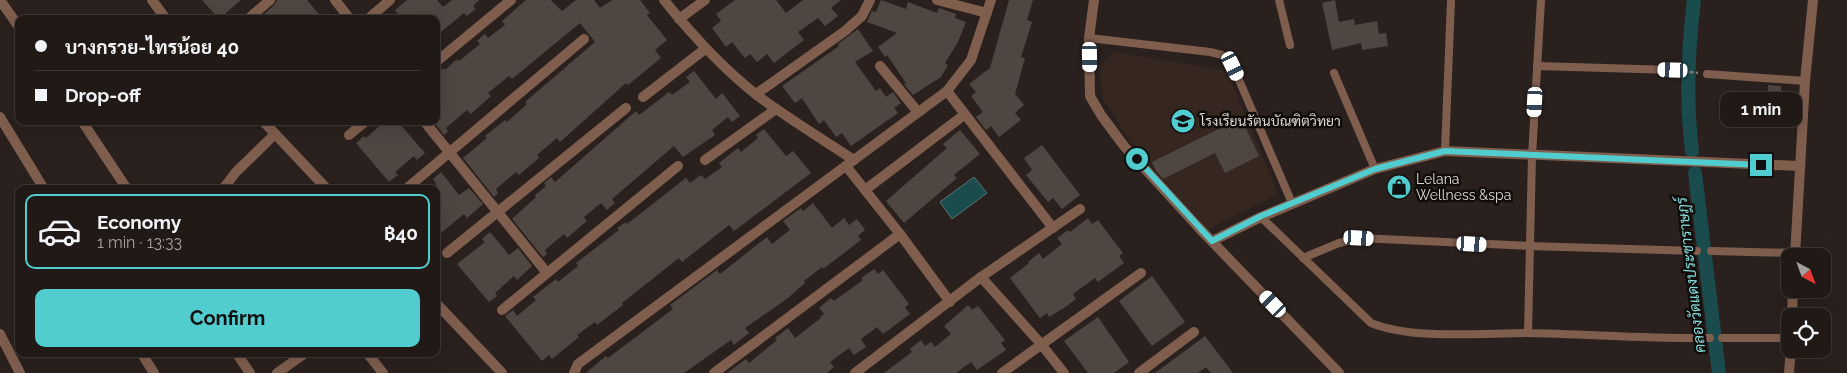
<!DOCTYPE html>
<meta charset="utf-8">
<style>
:root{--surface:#201916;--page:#28221f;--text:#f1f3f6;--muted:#a2a0a1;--line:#3d3835;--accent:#52cdcf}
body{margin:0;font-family:Raleway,Sarabun,sans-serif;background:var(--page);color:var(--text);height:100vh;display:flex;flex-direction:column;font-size:19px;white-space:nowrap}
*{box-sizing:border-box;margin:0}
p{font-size:16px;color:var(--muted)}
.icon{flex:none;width:28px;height:28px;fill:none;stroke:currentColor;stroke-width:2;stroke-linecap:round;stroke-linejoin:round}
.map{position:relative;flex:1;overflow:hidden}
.panel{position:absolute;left:15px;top:185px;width:425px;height:172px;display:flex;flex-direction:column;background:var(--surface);border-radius:10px;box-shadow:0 5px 20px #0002,0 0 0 1px var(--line)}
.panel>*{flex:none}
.top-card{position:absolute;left:15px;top:15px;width:425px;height:110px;border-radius:10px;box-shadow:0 5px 20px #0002,0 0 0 1px var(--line);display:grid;align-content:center;height:110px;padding:0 20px;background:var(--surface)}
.needle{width:32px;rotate:139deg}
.controls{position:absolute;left:1781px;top:248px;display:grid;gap:10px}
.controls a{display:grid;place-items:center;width:50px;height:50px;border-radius:10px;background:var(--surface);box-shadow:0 5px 20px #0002,0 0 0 1px var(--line);font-size:25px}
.end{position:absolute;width:22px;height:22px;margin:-11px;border:6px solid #52cdcf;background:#111;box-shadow:0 0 0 2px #111}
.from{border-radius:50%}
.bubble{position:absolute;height:35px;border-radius:10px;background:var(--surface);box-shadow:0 5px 20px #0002,0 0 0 1px var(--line);font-size:16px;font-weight:700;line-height:35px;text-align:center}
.car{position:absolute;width:15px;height:30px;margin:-15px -8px;border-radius:6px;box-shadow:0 0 4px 1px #0007;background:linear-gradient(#fff 24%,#345 0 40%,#fff 0 76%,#345 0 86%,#fff 0)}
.top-card b{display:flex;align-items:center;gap:18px;height:48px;font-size:19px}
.top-card b+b{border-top:1px solid var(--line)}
.top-card i{width:12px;height:12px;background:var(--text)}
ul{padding:9px 0 0;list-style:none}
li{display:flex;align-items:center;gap:15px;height:75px;margin:0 10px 8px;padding:0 10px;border:2px solid transparent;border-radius:10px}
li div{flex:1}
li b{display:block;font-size:19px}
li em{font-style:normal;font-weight:700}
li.active{border-color:var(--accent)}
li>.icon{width:45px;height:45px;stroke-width:1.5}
.button{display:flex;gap:10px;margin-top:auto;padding:10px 20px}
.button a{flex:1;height:58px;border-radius:10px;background:var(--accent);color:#111;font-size:20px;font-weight:700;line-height:58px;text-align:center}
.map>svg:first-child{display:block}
.built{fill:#352720}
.water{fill:#1b4c4d;stroke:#557676}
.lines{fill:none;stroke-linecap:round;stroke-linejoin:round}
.canal{stroke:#1b4c4d;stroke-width:14}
.building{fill:#4f4642}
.path{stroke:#847c7a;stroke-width:2.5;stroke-dasharray:4 2.5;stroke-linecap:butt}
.service{stroke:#7f5e4e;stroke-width:8}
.minor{stroke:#7f5e4e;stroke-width:10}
.route{stroke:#52cdcf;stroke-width:6}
.labels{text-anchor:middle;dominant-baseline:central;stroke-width:5;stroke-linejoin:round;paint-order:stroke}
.poi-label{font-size:14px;fill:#ddd7d5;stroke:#100c0a;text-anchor:start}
.water-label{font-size:15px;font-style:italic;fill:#86dbdc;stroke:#100c0a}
</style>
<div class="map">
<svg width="1847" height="373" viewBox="0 0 1847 373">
<rect width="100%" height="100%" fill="#2a211e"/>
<path class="built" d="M1114,52l113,19 51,123 -71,36 -75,-86 -29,-45 -4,-34z"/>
<path class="water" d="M974,177l13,16 -35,26 -12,-17z"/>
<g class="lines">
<g class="canal">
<path d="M1692,151c-6,-49 -4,-102 2,-151"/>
<path d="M1695,173l24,200"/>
</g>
</g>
<g class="building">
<path d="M202,0h39l-22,19z"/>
<path d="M277,0h30l16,19h-64l15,-14z"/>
<path d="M407,0h30l6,7 9,-7h27l-6,6 3,3 -9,7 -3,-3 -28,23v-17h-34l-7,-9z"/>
<path d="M526,0h25l11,11 14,-11h18l6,8 12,-8h28l10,13 -3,2 20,25 -12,10 6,8 -33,27 -2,-2 -66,59 -3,-4 -20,17 2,3 -12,10 -8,7 -3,-3 -20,17 2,4 -4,4 -31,-39 24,-20 -2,-2 20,-16 2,2 20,-18 -2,-2 70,-60 -15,-19 -68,56 -3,-3 -21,17 3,3 -20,18 -4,-4 -21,18 2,4 -4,3 -11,-14h3v-47l8,-6 1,2 12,-11 2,2 21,-17 -3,-3 8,-7 3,4 17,-13 -3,-4z"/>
<path d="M735,0h41l10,13 17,-13h38l-10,8 7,8 -13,10 -7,-8 -20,14 6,8 -30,23 -7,-9 -10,8 -7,-8 -5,4 -13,-16 -6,5 -14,-19 9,-7 -5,-7z"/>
<path d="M881,0l25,9 2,-7 29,11 2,-5 17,6 -1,4 11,4 -8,20 -13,21 3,2 -7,12 -28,18 -9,-11 2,-1 -19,-28 -2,2 -7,-10 19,-14 -30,-11 5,-11 4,1z"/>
<path d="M1009,0h24l-6,20 5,2 -11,35 4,1 -10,36 9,11 -9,8 6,7 -22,17 -8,-11 -5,4 -10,-13 7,-5 -12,-16 5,-4 -7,-8 21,-16z"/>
<path d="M1335,0l4,22 15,-3 1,6 22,-4 2,13 7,-1 2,13 -26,4 -1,-7 -29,7 -10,-47z"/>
<path d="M858,29l15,22 -18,11 21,29 4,-3 6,9 7,-5 8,11 -7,5 4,5 -47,33 -9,-13 -6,4 -12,-17 -5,4 -17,-26 -7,5 -13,-17 57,-40 -1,-2z"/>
<path d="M694,71l22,28 6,-6 18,23 -8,6 -4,-5 -16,13 3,5 -32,22 -9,-11 -62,53 3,4 -8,7 -6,-7 -17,14 3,4 -20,17 -3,-4 -19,16 2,4 -4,3 -31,-38 24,-22 -1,-2 11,-9 -2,-3 7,-6 4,5 81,-71 3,4 30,-23 3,3 18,-13 -4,-5z"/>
<path d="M1768,85l13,1v8h11l-1,17 -31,-1v-16h8z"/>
<path d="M1241,118l18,38 -34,17 -10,-20 -52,26 -7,-8 -4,-9z"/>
<path d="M385,121h12l28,32 -8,7 -3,-4 -19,16 3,3 -9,7 -33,-39 8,-7 2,2z"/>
<path d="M764,129l22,27 7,-5 18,22 -77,58 -5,-6 -47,37 -3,-4 -57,45 1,2 -26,20 -2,-3 -18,13 2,2 -27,22 -3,-4 -7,6 -37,-45 8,-6 4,6 19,-16 -3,-3 23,-18 2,3 20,-16 -2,-3 43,-33 -2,-2 9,-6 1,2 59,-46 4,5 11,-8 4,4 17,-12 -3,-4 19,-15 3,4 17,-14 -2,-3z"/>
<path d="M960,130l20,24 -26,21 3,3 -53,45 -18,-22 61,-53 -4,-4z"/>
<path d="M1042,145l38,50 -18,14 -9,-11 -5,4 -22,-27 6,-5 -8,-12z"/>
<path d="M441,172l18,23 10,-7 14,16 -16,14 -3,-4 -28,23v-54l-3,-4z"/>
<path d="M813,203l19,25 12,-10 5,7 8,-6 8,11 -7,6 3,4 -38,29 -1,-2 -18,14 1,2 -17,15 -43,30 4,5 -15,12 -3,-5 -47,33h-98l20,-17 2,2 65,-49 -3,-4 47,-35 3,4 47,-37 5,7 18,-14 -7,-9 18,-13 2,3z"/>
<path d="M1088,218l4,6 6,-4 25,33 -4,3 5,7 -26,19 -3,-4 -22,16 3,5 -12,9 -15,9 -2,-4 -7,5 -30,-40 19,-15 -1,-1 11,-9 4,6 19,-15 -5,-6 11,-8 2,2z"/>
<path d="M490,232l19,23 9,-7 14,18 -15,14 -3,-4 -19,17 2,3 -8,6 -32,-38 28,-22 -3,-3z"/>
<path d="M874,269l4,5 5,-4 26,34 -4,3 5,7 -27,20 -6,-7 -16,12 5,8 -12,8 -5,-7 -19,14 4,5 -7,6h-100l19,-14 3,4 28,-23 -2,-2 13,-10 7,10 26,-20 -1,-1 4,-3 -5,-6 12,-10 3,3 29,-21 -2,-2z"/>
<path d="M1152,276l33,46 -33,24 -33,-45z"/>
<path d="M968,305l4,5 6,-4 27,34 -4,3 5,7 -29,20 -6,-8 -15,11h-72l28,-21 -2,-3 11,-9 4,6 6,-4 4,5 16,-13 -7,-8z"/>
<path d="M1098,317l31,45 -15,11h-26l-24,-32z"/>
<path d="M1205,336l28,37h-22l-5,-6 -8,6h-43z"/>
</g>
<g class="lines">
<path class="path" d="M1683,71l15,2"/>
<g class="service">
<path d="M1279,0l11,45"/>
<path d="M1089,38l121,14 12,3 11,11 59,137"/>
<path d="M1537,66l136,4"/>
<path d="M1334,73l41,96"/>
<path d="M1707,74l98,7"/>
<path d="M1445,151l6,-151"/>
<path d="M1261,217l110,106c41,17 111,10 156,10 61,1 122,6 183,5"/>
<path d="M1711,251l84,2"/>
<path d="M1303,258l36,-15 20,-5 170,8 168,5"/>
<path d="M1528,333l4,-177 9,-156"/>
<path d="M1722,338h68"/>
</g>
<g class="minor">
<path d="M0,0l19,27"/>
<path d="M152,0l14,19"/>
<path d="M335,0l15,19"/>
<path d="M664,0c28,35 58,68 94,96 31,23 64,43 96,64"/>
<path d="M937,0l50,13"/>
<path d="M1094,0l-5,38 1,58 11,19 23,31 75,82 140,145"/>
<path d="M248,19l22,-19"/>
<path d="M368,19l22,-19"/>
<path d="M679,19l26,-19"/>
<path d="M436,62l75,-62"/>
<path d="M880,66l38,46"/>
<path d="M947,91l106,137"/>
<path d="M756,94l89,-63 17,-15 8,-16"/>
<path d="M643,97l62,-48"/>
<path d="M0,117l44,72"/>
<path d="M82,121l45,68"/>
<path d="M263,121l64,68"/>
<path d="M424,121l123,152"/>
<path d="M349,135l17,-14"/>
<path d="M705,160l71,-51"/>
<path d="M846,166l54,68 50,68"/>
<path d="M223,189l13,-17 39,-38"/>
<path d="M406,189l178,-150"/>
<path d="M865,190l99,-75"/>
<path d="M1212,241l49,-24 114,-48 70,-18 354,15"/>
<path d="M447,253l179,-145"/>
<path d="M1795,256l10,-175 8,-81"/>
<path d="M981,277l60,67 23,29"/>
<path d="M436,303l66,70"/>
<path d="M502,310l176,-144"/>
<path d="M1792,316l1,-27"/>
<path d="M0,334l20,39"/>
<path d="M142,354l12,19"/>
<path d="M237,354l13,19"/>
<path d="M368,354l15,19"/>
<path d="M277,373l27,-19"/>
<path d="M574,373l4,-9 369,-273 24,-31 20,-60"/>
<path d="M714,373l186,-139"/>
<path d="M855,373l126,-96 99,-68"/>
<path d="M1002,373l139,-100"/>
<path d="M1139,373l55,-41"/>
<path d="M1789,373l2,-24"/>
</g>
</g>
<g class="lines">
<path class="route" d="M1137,159l75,82 49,-25 114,-47 70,-18 316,14"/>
</g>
<defs>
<symbol id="school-disc" viewBox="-11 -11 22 22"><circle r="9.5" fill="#52cdcf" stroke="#100c0a"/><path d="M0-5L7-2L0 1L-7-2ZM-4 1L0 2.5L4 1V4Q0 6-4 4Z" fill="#111"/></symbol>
<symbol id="shop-disc" viewBox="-11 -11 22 22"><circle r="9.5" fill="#52cdcf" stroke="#100c0a"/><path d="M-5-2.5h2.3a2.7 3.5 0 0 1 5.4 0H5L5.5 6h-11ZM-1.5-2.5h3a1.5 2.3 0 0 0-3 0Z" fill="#111"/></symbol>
</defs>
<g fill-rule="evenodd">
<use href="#school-disc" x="1169" y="107" width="28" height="28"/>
<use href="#shop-disc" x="1385" y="173" width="28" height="28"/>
</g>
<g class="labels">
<g class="poi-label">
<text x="1200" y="121">โรงเรียนรัตนบัณฑิตวิทยา</text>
<text x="1416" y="179">Lelana<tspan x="1416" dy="16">Wellness &amp;spa</tspan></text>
</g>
<g class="water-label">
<text transform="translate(1691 275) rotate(-97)">คลองวัดแดงประชาราษฎร์</text>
</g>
</g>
</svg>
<div class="controls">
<a><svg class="needle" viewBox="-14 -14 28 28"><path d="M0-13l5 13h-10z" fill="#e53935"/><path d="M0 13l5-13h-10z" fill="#a2a0a1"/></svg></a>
<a><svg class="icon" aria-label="locate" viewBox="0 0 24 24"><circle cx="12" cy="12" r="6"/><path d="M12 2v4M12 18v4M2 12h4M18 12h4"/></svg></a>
</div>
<i class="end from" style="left:1137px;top:159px"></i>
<i class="end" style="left:1761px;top:165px"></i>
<div class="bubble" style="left:1720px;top:92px;width:82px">1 min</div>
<i class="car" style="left:1090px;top:57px;rotate:179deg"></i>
<i class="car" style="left:1233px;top:66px;rotate:154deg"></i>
<i class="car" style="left:1673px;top:70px;rotate:272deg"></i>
<i class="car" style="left:1535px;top:102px;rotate:183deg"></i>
<i class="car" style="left:1359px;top:238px;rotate:93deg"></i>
<i class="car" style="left:1472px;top:244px;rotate:93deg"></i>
<i class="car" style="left:1273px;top:304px;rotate:316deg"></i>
<div class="top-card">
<b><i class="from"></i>บางกรวย-ไทรน้อย 40</b>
<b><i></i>Drop-off</b>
</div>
<section class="panel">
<ul>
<li class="active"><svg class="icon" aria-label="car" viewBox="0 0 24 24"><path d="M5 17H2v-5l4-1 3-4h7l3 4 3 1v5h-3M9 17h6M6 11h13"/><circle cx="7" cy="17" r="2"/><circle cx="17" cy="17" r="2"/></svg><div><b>Economy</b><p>1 min · 13:33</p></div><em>฿40</em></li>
</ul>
<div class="button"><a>Confirm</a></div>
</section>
</div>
